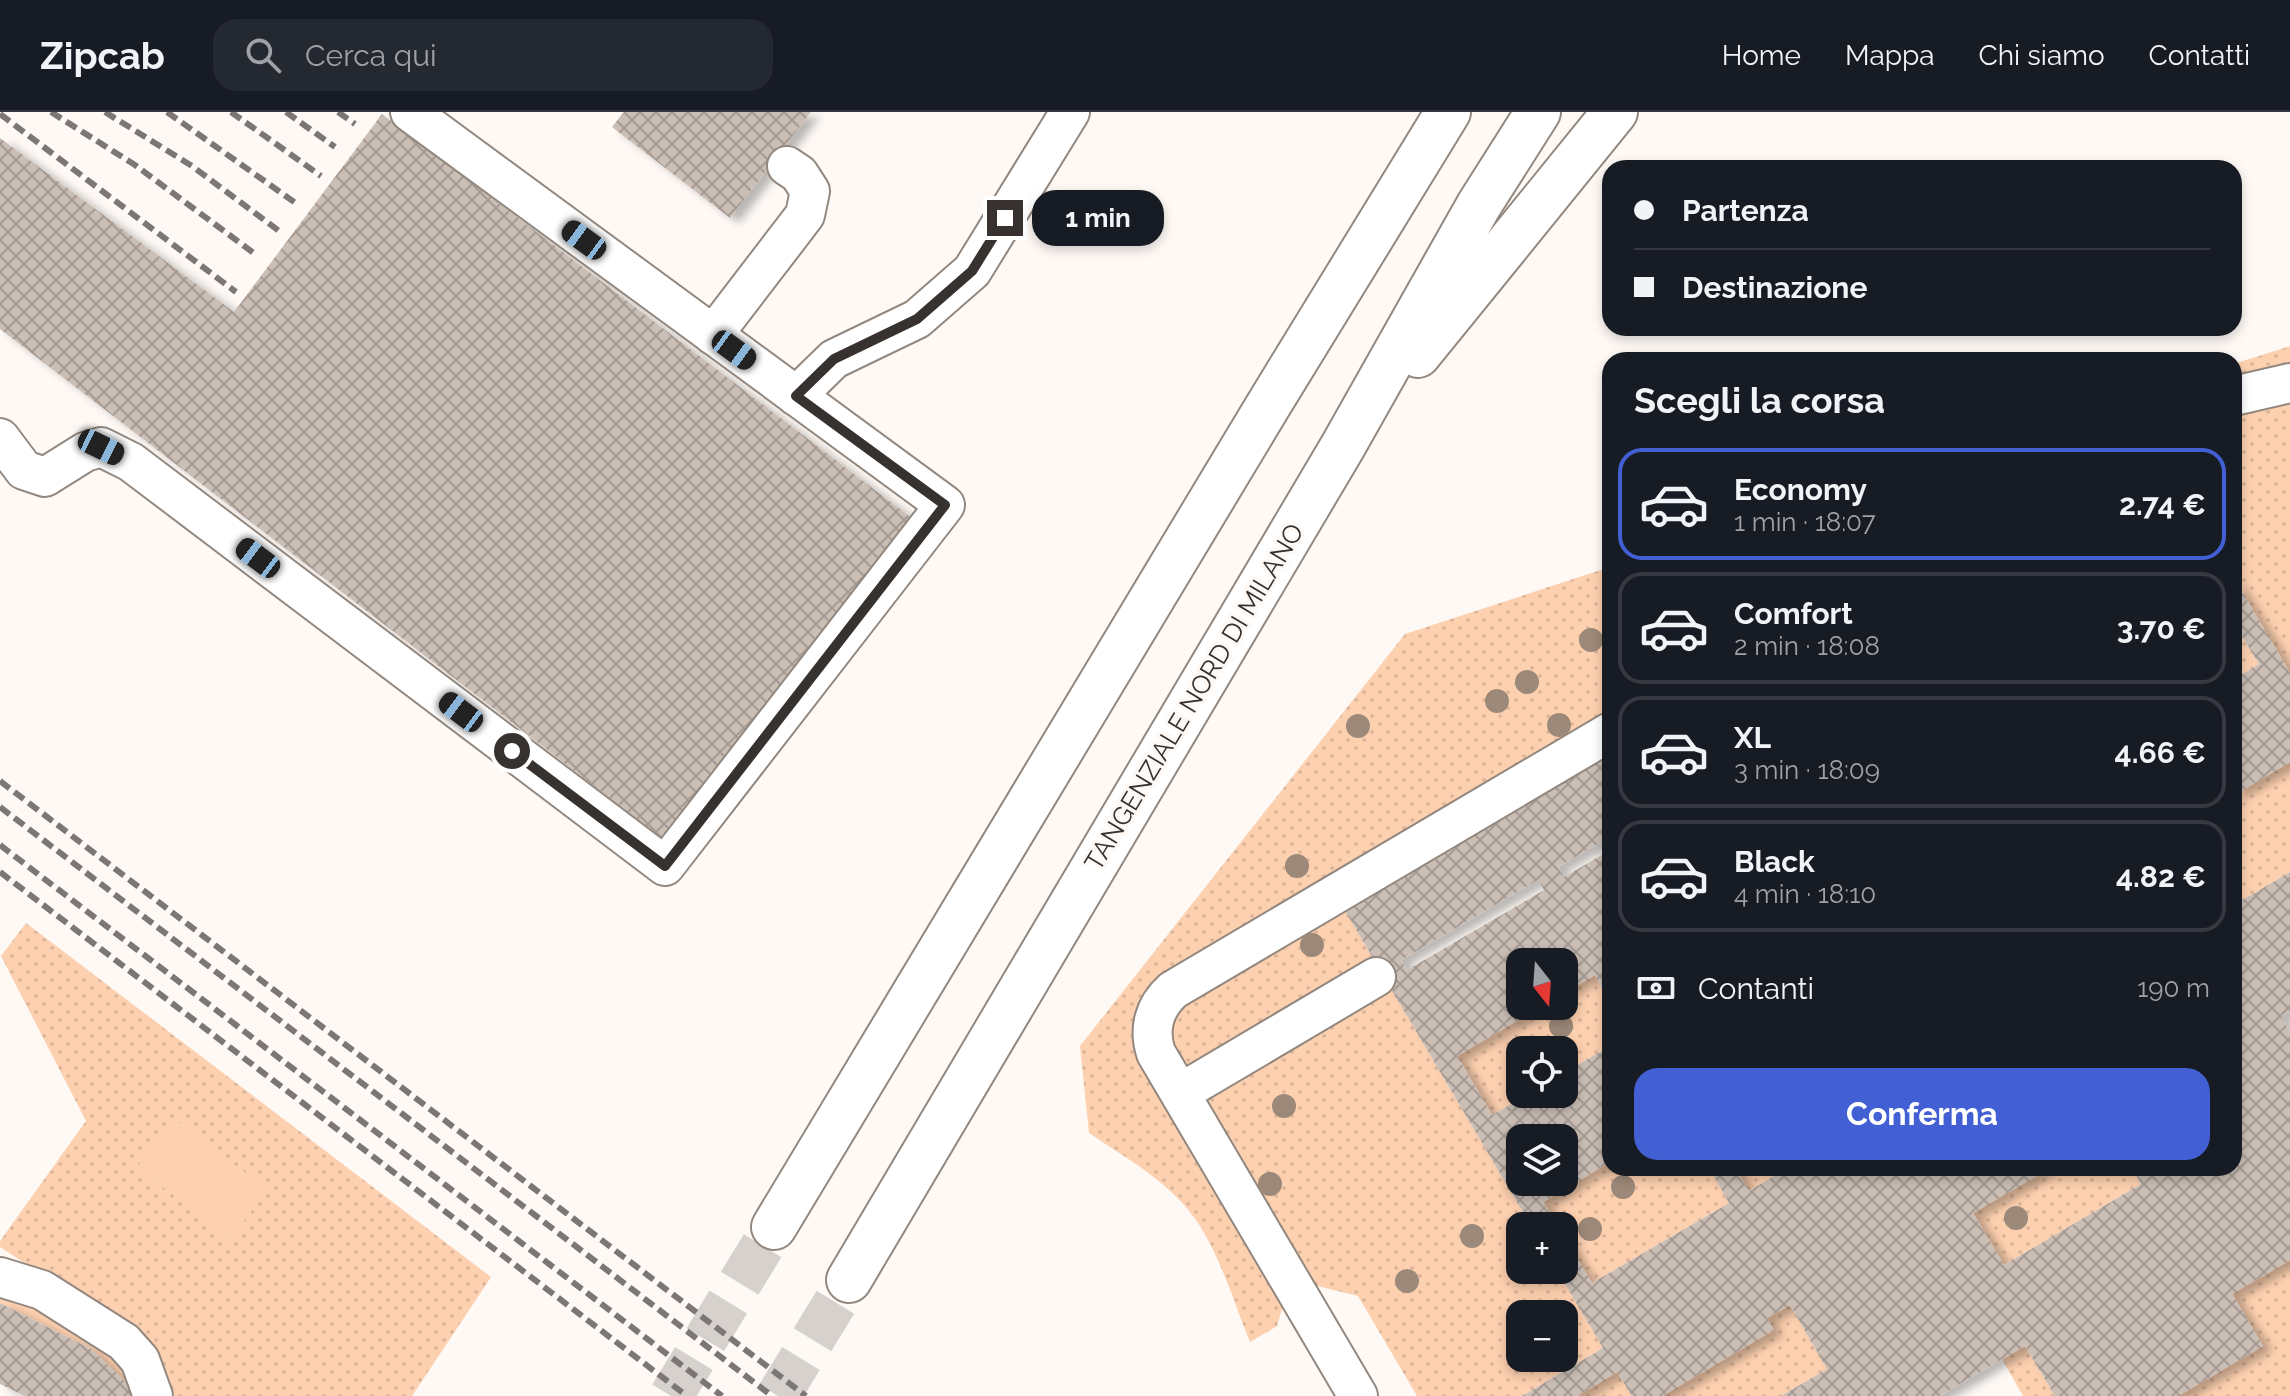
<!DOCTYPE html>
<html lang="it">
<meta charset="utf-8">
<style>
:root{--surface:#171b24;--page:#242831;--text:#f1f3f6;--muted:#9ea1a6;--line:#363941;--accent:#4260d3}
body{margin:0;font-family:Raleway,sans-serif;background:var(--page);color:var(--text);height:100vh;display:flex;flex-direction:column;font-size:30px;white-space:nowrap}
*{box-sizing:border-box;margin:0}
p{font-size:26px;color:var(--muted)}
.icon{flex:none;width:44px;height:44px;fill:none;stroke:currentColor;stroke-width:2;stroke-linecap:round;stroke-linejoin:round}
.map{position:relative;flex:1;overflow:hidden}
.drawer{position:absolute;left:1602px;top:240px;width:640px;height:824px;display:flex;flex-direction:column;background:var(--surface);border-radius:24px;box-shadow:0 4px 12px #0003}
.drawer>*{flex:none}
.banner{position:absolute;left:1602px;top:48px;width:640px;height:176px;border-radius:24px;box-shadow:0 4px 12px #0003;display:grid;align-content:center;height:176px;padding:0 32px;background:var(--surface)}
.needle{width:52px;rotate:163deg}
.buttons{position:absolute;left:1506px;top:836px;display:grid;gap:16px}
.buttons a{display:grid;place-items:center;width:72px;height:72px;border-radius:16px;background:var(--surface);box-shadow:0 4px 12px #0003;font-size:40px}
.end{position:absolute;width:36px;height:36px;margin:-18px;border:10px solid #37322f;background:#fff;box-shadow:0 0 0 4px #fff}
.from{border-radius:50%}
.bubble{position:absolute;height:56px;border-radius:24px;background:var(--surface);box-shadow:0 4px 12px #0003;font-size:26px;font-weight:700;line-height:56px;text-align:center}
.car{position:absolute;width:24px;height:48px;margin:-24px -12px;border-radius:10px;box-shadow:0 0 6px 2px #0007;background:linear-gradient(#222 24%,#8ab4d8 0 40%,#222 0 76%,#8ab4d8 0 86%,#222 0)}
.banner b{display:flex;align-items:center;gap:28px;height:76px;font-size:30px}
.banner b+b{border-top:2px solid var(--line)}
.banner i{width:20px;height:20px;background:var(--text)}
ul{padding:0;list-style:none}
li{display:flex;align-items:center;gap:24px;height:112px;margin:0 16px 12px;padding:0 16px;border:4px solid var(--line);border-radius:24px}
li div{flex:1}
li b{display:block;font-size:30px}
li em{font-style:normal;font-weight:700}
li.on{border-color:var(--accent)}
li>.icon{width:72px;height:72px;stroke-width:1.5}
h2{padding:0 32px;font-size:36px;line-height:96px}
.pay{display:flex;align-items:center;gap:20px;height:88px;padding:0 32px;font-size:30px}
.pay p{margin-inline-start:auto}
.cta{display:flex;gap:16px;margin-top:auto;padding:16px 32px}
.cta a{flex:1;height:92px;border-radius:24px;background:var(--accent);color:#fff;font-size:32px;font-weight:700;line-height:92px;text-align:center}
header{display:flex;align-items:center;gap:48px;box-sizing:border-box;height:112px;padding:0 40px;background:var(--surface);border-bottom:2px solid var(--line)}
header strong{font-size:38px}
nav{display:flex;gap:44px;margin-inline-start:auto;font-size:28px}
.search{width:560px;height:72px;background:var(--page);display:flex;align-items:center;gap:20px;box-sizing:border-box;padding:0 28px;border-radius:24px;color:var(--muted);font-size:30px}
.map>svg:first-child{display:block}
.grass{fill:url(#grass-dots);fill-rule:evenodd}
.garden{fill:#fdd0af}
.building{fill:url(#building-cross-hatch);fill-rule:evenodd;filter:url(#shadow)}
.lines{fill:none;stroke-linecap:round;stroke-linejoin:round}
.highway-tunnel{stroke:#d6d1cd;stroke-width:44;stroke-dasharray:44 22;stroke-linecap:butt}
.minor-casing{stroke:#93887f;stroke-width:42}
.highway-casing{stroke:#93887f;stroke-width:48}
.minor{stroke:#fff;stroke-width:38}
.highway{stroke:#fff;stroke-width:44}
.rail{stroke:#7c7774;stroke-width:6;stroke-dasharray:12 6;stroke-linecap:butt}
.tree{fill:#9d8979}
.route{stroke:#37322f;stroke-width:10}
.labels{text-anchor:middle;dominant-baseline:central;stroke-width:7;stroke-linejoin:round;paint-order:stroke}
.street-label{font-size:26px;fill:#37322f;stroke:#fef9f5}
</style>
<header>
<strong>Zipcab</strong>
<div class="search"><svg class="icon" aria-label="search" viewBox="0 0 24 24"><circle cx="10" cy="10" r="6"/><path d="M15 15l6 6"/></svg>Cerca qui</div>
<nav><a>Home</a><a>Mappa</a><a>Chi siamo</a><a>Contatti</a></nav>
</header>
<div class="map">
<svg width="2290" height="1284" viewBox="0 0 2290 1284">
<defs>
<pattern id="grass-dots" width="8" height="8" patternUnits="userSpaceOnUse" patternTransform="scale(2)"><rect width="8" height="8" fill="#fdd0af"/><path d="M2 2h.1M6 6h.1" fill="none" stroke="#d9b397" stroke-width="1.8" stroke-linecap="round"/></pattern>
<pattern id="building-cross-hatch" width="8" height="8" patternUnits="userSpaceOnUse" patternTransform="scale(2)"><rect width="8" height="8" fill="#cabeb5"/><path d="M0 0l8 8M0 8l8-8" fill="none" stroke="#a59b94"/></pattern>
<filter id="shadow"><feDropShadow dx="9" dy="5" stdDeviation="4" flood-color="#0004"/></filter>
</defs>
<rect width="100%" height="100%" fill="#fef9f5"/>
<g class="grass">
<path d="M2290,234v327l-56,-95v-214z"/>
<path d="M1610,455v185l-266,157 187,317h-11v44h37l46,78 -81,48h-105l-59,-100 -49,-12 -24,15 -8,27 -27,16c-16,-39 -29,-84 -52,-119 -26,-40 -71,-64 -109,-90l-9,-87 325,-412zM1520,1202h44v44h-44z"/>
<path d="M2234,511l25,41 -25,15z"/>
<path d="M2290,650v110l-56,33v-110z"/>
<path d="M26,811l465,354 -79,119h-247l-9,-46 -156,-103v-6l86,-120 -85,-165z"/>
<path d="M1595,863l15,26v45l-46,27v-23h-44v44h9l-37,21 -35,-59 85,-50h22v-13z"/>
<path d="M1610,1050v6h99l20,35 -137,80 -28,-46v-11h-6l-15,-24z"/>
<path d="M1735,1056h52l-38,23z"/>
<path d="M2050,1056h82l9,16 -137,81 -31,-52z"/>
<path d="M2290,1148v136h-112l85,-50 -31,-52z"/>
<path d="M1790,1193l37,64 -46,27h-119l111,-66 -6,-12z"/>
<path d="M2025,1234l30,50h-32l-21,-37z"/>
<path d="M1617,1260l15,24h-55z"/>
</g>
<g class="garden">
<path d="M174,1006l94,72 -38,49 -93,-72z"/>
<path d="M0,1178l12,1 112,69 6,26 -39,-37 -91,-46z"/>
</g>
<g class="building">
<path d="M624,0h187l-81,106 -118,-91z"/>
<path d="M382,2l531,405 -246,323 -667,-513v-191l234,174z"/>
<path d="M2234,466l56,95v89l-56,33v-116l25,-15 -25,-41z"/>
<path d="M1610,640v85l-52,30 6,10 46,-27v151l-15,-26 -31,18v-31h-44v44h22l-85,50 35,59 37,-21h35v-21l46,-27v116l-67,40 15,24h-27l-187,-317zM1538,768l6,10 -137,80 -6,-10zM1520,1026h44v44h-44z"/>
<path d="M2290,760v139l-9,5 9,16v228l-58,34 31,52 -85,50h-123l-30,-50 -86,50h-158l46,-27 -37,-64 -23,13 7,12 -112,66h-30l-15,-24 -40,24h-55l81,-48 -46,-78h7v-33l28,46 137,-80 -20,-35h26l14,23 38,-23h263l-77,45 31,52 137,-81 -9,-16h102v-263z"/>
<path d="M0,1191l91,46 46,44 -3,3h-109l-25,-12z"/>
</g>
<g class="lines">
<g class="highway-tunnel">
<path d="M671,1284l103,-169"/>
<path d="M778,1284l71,-116"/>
</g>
<defs>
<g id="minor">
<path d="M713,223l92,-120 5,-24 -11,-17 -12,-8"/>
<path d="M796,284l38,-37 83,-40 55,-48 98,-159"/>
<path d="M2234,284l56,-13"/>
<path d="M0,326l24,32 21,7 40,-25 16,-5 30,15 534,404 280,-361 -535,-393"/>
<path d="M1180,981l196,-116"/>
<path d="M0,1165l42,13 82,52 16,18 13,36"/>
<path d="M1358,1284l-202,-343c-8,-24 -2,-46 17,-63l437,-258"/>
</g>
<g id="highway">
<path d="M1418,243l197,-243"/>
<path d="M774,1115l492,-818 182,-297"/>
<path d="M849,1168l494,-834 136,-241 59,-93"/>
</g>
</defs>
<use href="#minor" class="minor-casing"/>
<use href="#highway" class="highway-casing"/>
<use href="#minor" class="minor"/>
<use href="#highway" class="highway"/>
<g class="rail">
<path d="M51,0l84,53 120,89"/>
<path d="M105,0l87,54 87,65"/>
<path d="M167,0l130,92"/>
<path d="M231,0l90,64"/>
<path d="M286,0l49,35"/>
<path d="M338,0l17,12"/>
<path d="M0,2l236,178"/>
<path d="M0,669l806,615"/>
<path d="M0,695l772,589"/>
<path d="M0,733l722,551"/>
<path d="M0,760l687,524"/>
</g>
</g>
<g class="tree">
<circle cx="1591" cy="528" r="12"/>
<circle cx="1527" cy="570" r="12"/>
<circle cx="1497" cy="589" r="12"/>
<circle cx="1559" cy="613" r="12"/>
<circle cx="1358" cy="614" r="12"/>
<circle cx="1297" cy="754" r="12"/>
<circle cx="1312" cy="833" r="12"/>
<circle cx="1561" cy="914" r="12"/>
<circle cx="1284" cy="994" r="12"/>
<circle cx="1270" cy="1072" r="12"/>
<circle cx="1623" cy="1075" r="12"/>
<circle cx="2016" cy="1106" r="12"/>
<circle cx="1590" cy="1117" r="12"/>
<circle cx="1472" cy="1124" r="12"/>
<circle cx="1407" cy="1169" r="12"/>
</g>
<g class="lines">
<path class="route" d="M512,639l153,115 280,-361 -149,-109 38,-37 83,-40 55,-48 33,-53"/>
</g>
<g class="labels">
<g class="street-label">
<text transform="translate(1194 585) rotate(-59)">TANGENZIALE NORD DI MILANO</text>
</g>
</g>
</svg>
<div class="buttons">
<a><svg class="needle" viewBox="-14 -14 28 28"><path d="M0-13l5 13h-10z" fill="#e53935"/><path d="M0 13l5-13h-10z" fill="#9ea1a6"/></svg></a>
<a><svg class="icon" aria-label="locate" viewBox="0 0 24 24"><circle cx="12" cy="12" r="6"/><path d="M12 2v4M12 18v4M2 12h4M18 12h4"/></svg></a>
<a><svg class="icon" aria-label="layers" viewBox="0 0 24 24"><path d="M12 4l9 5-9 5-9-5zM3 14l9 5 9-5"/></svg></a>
<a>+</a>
<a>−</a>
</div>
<i class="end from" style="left:512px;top:639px"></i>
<i class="end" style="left:1005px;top:106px"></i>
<div class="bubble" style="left:1032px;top:78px;width:132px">1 min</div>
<i class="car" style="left:584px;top:128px;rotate:306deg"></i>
<i class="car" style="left:734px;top:238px;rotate:126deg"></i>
<i class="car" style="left:101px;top:335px;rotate:116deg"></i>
<i class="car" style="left:258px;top:446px;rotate:307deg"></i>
<i class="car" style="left:461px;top:600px;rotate:307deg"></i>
<div class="banner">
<b><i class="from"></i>Partenza</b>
<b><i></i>Destinazione</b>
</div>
<section class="drawer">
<h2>Scegli la corsa</h2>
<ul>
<li class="on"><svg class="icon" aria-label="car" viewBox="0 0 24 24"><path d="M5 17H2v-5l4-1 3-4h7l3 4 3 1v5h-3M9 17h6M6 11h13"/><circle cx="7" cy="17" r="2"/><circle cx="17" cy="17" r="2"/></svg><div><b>Economy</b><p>1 min · 18:07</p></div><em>2.74 €</em></li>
<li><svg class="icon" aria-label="car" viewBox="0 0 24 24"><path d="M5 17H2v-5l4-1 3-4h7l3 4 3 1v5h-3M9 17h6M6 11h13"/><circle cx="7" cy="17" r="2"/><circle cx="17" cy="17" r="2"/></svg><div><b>Comfort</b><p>2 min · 18:08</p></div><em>3.70 €</em></li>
<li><svg class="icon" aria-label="car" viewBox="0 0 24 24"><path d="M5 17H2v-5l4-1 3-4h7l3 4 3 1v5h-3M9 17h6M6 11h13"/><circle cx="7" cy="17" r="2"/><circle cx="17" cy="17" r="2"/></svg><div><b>XL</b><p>3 min · 18:09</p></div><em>4.66 €</em></li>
<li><svg class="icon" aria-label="car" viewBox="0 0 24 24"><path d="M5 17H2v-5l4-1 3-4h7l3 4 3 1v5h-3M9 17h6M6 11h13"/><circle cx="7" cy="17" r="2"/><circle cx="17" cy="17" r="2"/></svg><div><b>Black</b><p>4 min · 18:10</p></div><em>4.82 €</em></li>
</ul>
<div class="pay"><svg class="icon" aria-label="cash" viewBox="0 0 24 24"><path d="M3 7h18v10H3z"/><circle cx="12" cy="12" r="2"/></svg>Contanti<p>190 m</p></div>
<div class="cta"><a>Conferma</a></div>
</section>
</div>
